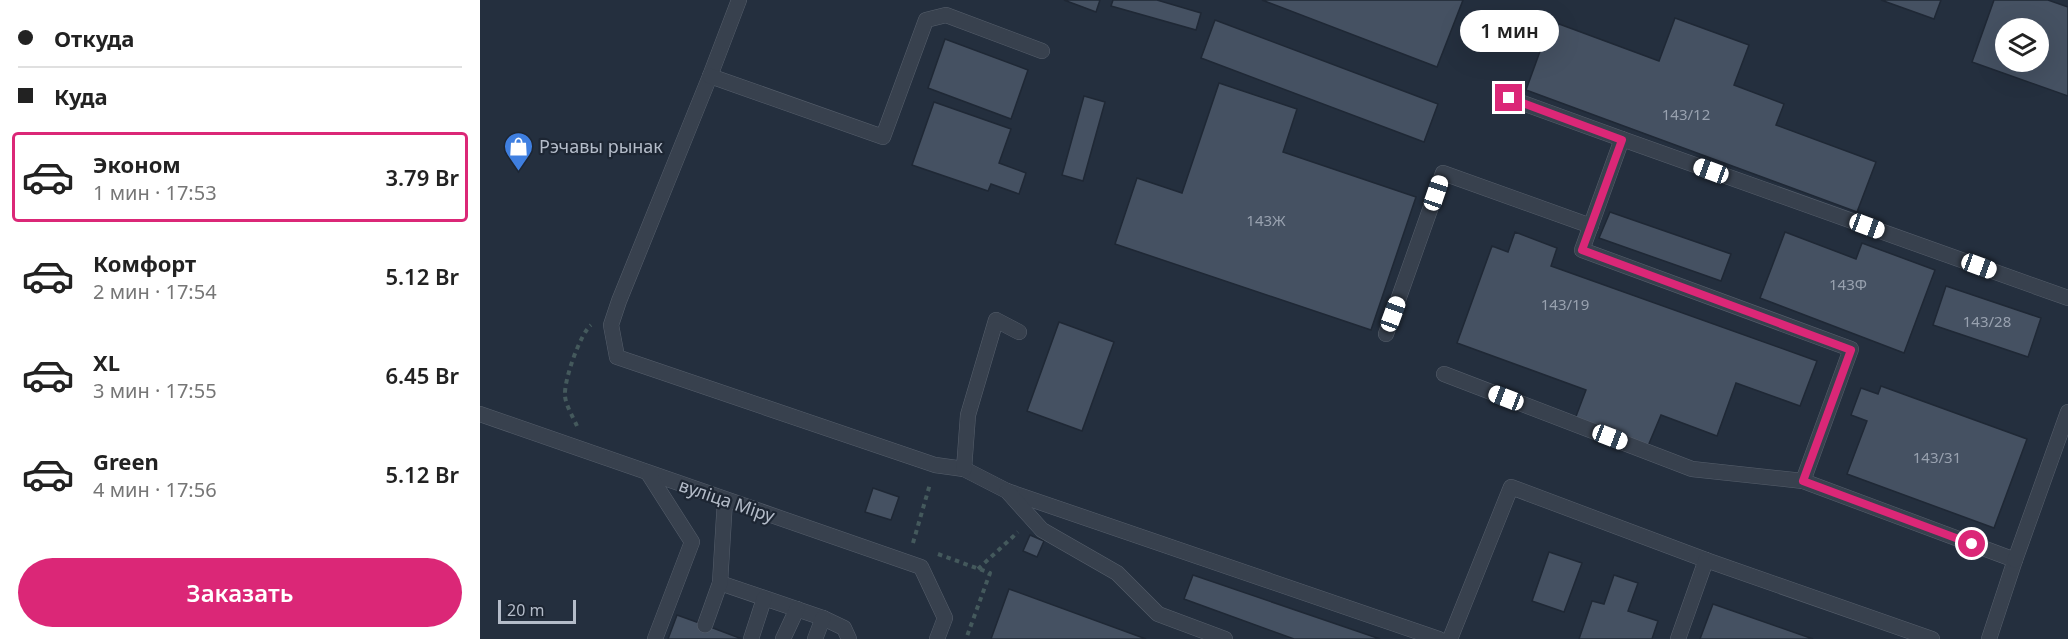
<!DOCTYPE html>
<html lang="ru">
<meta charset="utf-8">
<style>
:root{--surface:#fff;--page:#f2f2f2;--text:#222;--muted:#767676;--line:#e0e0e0;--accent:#db2777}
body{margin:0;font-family:"Noto Sans",sans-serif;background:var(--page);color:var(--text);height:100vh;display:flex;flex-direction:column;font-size:22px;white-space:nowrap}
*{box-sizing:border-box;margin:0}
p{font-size:20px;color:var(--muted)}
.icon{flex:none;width:33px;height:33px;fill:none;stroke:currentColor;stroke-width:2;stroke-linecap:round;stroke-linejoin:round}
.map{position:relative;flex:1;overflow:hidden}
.details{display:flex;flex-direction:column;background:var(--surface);width:480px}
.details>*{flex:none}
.guide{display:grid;align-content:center;height:132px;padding:0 18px;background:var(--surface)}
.controls{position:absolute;left:1515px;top:18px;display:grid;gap:12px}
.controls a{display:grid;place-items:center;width:54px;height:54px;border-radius:50%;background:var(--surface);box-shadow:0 6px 24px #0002;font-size:30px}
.scale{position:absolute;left:18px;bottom:15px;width:78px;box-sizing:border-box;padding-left:6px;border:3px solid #b4bcc9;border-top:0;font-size:16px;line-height:21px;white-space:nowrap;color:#b4bcc9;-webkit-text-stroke:4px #1d2633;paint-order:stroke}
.end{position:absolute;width:27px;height:27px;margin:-14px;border:8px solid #db2777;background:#fff;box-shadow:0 0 0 3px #fff}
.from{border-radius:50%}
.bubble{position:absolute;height:42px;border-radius:21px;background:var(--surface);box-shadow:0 6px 24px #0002;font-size:20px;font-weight:600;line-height:42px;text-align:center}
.car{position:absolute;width:18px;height:36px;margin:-18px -9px;border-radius:8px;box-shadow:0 0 4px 2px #0007;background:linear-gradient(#fff 24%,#345 0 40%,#fff 0 76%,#345 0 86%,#fff 0)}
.guide b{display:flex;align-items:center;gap:21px;height:57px;font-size:22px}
.guide b+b{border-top:2px solid var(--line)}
.guide i{width:15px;height:15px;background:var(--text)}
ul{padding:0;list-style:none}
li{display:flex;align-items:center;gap:18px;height:90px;margin:0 12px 9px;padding:0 6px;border:3px solid transparent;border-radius:6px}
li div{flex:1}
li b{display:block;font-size:22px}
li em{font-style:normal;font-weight:600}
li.selected{border-color:var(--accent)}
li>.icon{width:54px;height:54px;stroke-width:1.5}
.cta{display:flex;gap:12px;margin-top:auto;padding:12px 18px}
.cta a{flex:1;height:69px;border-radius:36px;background:var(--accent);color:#fff;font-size:24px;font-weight:600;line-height:69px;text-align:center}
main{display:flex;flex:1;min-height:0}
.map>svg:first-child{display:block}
.building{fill:#455162;stroke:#1f2835;stroke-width:1.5;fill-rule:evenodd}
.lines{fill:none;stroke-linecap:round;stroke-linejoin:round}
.lane-casing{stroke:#565f6c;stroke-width:16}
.path{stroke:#44595c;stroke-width:4;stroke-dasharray:4.5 4.5;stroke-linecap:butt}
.lane{stroke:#38414e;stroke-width:15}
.route{stroke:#db2777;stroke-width:8}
.labels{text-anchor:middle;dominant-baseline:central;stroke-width:4.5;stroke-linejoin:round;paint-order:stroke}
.number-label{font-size:15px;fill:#98a1af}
.poi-label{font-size:18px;fill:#b4bcc9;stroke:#1d2633;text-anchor:start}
.street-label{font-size:18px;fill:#b4bcc9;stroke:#1d2633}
</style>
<main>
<section class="details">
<div class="guide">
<b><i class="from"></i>Откуда</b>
<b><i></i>Куда</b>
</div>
<ul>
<li class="selected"><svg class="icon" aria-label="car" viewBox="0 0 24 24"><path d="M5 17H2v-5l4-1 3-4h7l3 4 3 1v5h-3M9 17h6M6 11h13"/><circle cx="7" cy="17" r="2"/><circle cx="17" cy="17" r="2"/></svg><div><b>Эконом</b><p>1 мин · 17:53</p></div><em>3.79 Br</em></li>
<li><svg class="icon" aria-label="car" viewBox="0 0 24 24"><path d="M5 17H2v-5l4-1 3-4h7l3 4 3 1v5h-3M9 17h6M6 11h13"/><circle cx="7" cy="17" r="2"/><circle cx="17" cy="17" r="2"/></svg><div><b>Комфорт</b><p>2 мин · 17:54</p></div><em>5.12 Br</em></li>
<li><svg class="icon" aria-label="car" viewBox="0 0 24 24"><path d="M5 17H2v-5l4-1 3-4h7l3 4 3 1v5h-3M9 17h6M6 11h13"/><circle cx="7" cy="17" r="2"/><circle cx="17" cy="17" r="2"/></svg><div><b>XL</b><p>3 мин · 17:55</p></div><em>6.45 Br</em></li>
<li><svg class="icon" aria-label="car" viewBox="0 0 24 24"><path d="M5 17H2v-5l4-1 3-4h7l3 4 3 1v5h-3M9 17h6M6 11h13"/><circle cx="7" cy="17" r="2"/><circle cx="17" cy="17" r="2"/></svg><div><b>Green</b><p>4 мин · 17:56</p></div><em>5.12 Br</em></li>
</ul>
<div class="cta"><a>Заказать</a></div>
</section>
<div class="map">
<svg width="1588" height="639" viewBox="0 0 1588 639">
<rect width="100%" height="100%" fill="#242f3e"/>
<g class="building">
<path d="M584,0h36l-4,12z"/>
<path d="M633,0h44l44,13 -5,17 -85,-24z"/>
<path d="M782,0h201l-26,67z"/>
<path d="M1401,0h60l-7,19z"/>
<path d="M1514,0h54l20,7v89l-96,-34zM1526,28h32v34h-32z"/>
<path d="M1195,18l74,27 -15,40 50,19 -8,21 100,37 -19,50 -331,-122 25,-69 108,40z"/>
<path d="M735,20l223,84 -14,38 -223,-84z"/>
<path d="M465,39l83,31 -17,49 -83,-31z"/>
<path d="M739,83l78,26 -14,43 133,45 -45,133 -256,-86 22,-66 45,15z"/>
<path d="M604,96l21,6 -22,79 -21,-6z"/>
<path d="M454,102l77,27 -12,34 27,10 -7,21 -28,-10 -3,7 -76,-26z"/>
<path d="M1130,212l121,42 -10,27 -122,-43z"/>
<path d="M1035,232l42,16 -6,18 266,95 -17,45 -64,-23 -19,53 -56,-21 -13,31 -73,-27 11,-29 -129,-47 35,-97 16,6z"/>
<path d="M1305,232l71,27 6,-16 73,27 -31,83 -144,-55z"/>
<path d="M1466,286l95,32 -13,39 -95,-32z"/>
<path d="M579,322l55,20 -32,89 -55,-20z"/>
<path d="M1401,386l146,53 -33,89 -147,-54 20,-53 -16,-6 10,-27 17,6z"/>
<path d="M393,488l26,9 -8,23 -26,-8z"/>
<path d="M550,535l14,6 -7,16 -14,-6z"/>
<path d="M1069,552l33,11 -18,49 -32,-11z"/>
<path d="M713,575l187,64h-86l-110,-40z"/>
<path d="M1134,575l24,8 -10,28 30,10 -6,18h-73l13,-38 12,3z"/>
<path d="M529,589l137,50h-155z"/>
<path d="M1233,604l100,35h-113z"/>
<path d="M197,615l28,10 37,14h-74z"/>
</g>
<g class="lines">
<defs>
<g id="lane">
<path d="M259,0l-29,76 -91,225 -8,24 6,32 318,108 29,4 43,22 432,148"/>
<path d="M230,76l173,61 43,-117 20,-5 96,36"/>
<path d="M1029,98l113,41 446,159"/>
<path d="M1142,139l-40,111 269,99 -48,132"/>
<path d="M906,334l57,-161 148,53"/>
<path d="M964,374l248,95 111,12 212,79 -26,79"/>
<path d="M0,414l441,153 24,51 -8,21"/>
<path d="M484,469l4,-54 28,-95 23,12"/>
<path d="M168,473l44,69 -37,97"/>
<path d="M527,491l35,39 75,43 41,41 67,25"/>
<path d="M1535,560l53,-148"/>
<path d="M240,583l103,35 21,10 5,11"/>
<path d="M225,625l15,-42 5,-83"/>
<path d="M271,639l13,-40"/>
<path d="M303,639l14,-30"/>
<path d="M335,639l8,-21"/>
<path d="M970,639l61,-152 195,73"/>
<path d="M1198,639l28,-79 226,79"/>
</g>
</defs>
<use href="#lane" class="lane-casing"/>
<g class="path">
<path d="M97,426c-4,-9 -12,-22 -12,-31 -1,-15 15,-61 26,-70"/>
<path d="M433,543l17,-59"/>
<path d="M458,554l52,19 -24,66"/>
<path d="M498,569l40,-37"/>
</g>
<use href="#lane" class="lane"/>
</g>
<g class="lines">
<path class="route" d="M1029,98l113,42 -40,110 269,100 -48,131 169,63"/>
</g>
<defs>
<symbol id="shop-pin" viewBox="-11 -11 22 30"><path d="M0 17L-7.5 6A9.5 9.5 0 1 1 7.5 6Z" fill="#3f7fe0" stroke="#1d2633"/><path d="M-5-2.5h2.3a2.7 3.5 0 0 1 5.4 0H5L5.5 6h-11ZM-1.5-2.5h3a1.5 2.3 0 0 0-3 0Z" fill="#fff"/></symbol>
</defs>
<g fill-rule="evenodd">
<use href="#shop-pin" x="22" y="130" width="33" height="45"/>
</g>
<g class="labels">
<g class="number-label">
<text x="1206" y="114">143/12</text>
<text x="786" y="220">143Ж</text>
<text x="1368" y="284">143Ф</text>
<text x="1085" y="304">143/19</text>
<text x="1507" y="321">143/28</text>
<text x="1457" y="457">143/31</text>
</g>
<g class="poi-label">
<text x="59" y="146">Рэчавы рынак</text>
</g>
<g class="street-label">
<text transform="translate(247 500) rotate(19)">вуліца Міру</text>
</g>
</g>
</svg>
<div class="controls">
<a><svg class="icon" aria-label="layers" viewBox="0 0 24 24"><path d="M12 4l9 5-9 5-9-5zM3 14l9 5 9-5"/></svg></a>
</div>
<div class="scale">20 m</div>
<i class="end from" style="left:1492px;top:544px"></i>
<i class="end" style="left:1029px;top:98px"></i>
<div class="bubble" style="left:980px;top:10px;width:99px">1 мин</div>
<i class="car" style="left:1231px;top:171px;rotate:290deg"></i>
<i class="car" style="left:956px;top:193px;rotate:19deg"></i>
<i class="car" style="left:1387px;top:226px;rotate:110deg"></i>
<i class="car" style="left:1499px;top:266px;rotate:110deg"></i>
<i class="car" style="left:913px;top:314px;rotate:20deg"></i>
<i class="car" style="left:1026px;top:398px;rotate:291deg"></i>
<i class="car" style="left:1130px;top:437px;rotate:111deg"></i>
</div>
</main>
